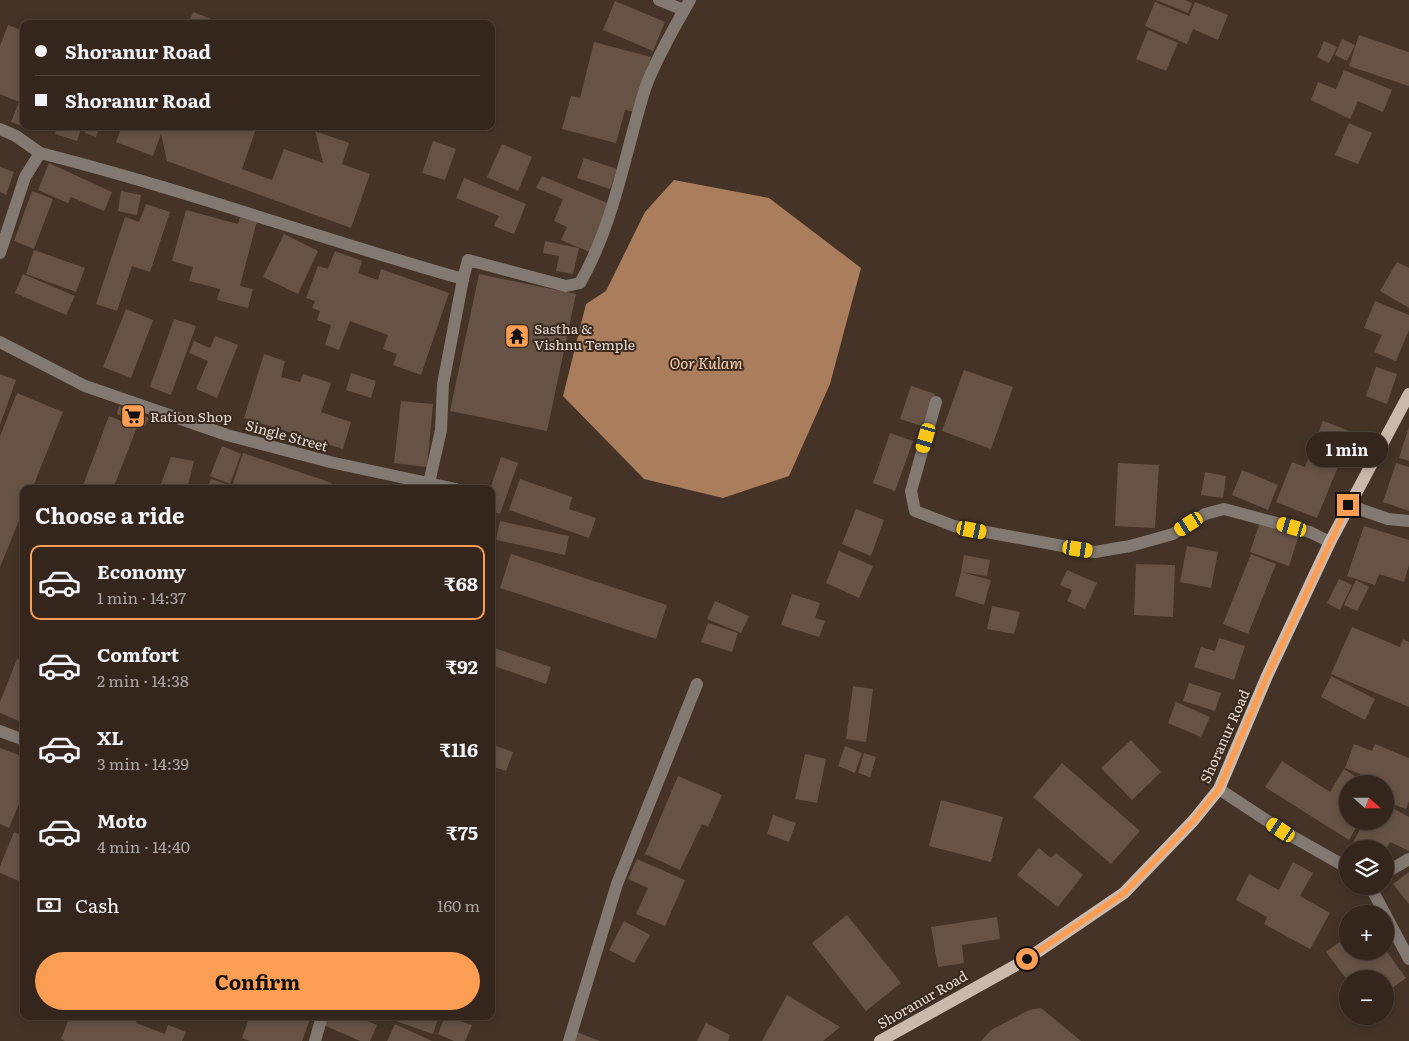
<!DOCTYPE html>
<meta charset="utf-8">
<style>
:root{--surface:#34261d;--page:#3f322a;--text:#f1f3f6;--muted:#a9a5a4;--line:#4e433b;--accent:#fc9d54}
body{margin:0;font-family:Literata,serif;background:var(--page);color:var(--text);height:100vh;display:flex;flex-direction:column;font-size:19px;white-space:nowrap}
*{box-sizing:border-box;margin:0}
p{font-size:16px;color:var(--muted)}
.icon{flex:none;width:28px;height:28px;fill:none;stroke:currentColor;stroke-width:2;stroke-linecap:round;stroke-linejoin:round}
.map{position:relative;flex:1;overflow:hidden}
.sheet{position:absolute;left:20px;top:485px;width:475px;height:535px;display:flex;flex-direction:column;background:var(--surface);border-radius:10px;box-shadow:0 2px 8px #0003,0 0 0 1px var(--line)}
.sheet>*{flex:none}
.top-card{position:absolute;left:20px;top:20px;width:475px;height:110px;border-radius:10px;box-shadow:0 2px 8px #0003,0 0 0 1px var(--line);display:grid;align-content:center;height:110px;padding:0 15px;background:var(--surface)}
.needle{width:32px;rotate:111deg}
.controls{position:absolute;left:1339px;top:775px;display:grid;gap:10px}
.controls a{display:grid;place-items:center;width:55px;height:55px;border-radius:50%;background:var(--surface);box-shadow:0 2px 8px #0003,0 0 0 1px var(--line);font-size:25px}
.end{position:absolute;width:22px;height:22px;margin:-11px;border:6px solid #fc9d54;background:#111;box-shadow:0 0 0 2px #111}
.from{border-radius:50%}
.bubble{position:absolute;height:35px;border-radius:18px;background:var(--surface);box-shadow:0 2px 8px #0003,0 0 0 1px var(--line);font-size:16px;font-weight:700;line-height:35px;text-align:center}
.car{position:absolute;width:15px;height:30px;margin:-15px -8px;border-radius:6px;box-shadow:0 0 4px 1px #0007;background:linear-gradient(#f5c518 24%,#345 0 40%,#f5c518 0 76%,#345 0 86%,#f5c518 0)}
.top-card b{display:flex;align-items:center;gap:18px;height:48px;font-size:19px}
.top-card b+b{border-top:1px solid var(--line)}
.top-card i{width:12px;height:12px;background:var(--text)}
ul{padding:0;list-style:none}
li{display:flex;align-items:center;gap:15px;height:75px;margin:0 10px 8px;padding:0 5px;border:2px solid transparent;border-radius:10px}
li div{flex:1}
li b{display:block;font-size:19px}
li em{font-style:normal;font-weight:700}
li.selected{border-color:var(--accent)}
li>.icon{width:45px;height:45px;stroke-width:1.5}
h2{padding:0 15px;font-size:22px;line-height:60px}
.pay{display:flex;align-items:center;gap:12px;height:55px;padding:0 15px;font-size:19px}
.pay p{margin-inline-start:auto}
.button{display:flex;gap:10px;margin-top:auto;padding:10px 15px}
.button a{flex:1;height:58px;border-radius:30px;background:var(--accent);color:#111;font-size:20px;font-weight:700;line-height:58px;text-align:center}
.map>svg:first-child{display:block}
.water{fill:#aa7d5d}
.building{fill:#665346}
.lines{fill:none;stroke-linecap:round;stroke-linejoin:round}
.minor{stroke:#827972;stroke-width:12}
.major{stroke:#cbb9ac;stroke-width:12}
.route{stroke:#fc9d54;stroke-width:6}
.labels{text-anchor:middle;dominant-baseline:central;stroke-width:4;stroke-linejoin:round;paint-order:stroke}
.poi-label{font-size:14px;fill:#e7dbd4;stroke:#3a291d;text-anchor:start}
.street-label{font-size:14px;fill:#e7dbd4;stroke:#3a291d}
.water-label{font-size:15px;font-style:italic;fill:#ffd4b7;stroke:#3a291d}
</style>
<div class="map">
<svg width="1409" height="1041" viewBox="0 0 1409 1041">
<rect width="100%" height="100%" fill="#453327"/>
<path class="water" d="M674,180l95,18 92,70 -31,116 -41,92 -66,22 -79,-19 -81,-83 23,-92 20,-13 39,-79z"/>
<g class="building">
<path d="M1156,0h29l7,3 -4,10z"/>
<path d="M615,1l50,21 -12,29 -50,-21z"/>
<path d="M1155,2l34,14 6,-14 33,13 -10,25 -25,-11 -6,15 -42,-18z"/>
<path d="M193,12l18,7 -2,5h-21z"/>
<path d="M8,25l16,6v95h15l-2,5 -26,-9 8,-20 -19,-8v-48z"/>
<path d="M1148,30l30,13 -12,28 -30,-12z"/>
<path d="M1359,35l50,17v34l-60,-20z"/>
<path d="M1342,39l13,6 -8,16 -12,-6z"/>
<path d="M1324,41l13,6 -8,16 -12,-6z"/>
<path d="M594,42l57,15 -14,55 -12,-2 -9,33 -54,-14 9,-33 9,2z"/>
<path d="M1344,70l48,20 -9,22 -25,-11 -8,18 -39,-19 7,-18 18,7z"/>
<path d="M1349,123l23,10 -14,31 -23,-9z"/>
<path d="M58,126h24l-5,15 -22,-7z"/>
<path d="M87,126h13l-4,11 -11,-4z"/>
<path d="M122,126h135l-15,43 30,11 12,-31 39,14 -8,-32 34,12 -7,21 28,10 -19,54 -184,-67 -6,-27 -8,22 -37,-14z"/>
<path d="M433,141l23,8 -11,31 -23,-7z"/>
<path d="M502,144l30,13 -14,34 -31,-14z"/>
<path d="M584,158l33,11 -7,20 -33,-11z"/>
<path d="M49,163l63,29 -8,19 -33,-14 -3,6 -30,-13z"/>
<path d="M0,167l14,5 -8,23 -6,-3z"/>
<path d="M542,176l68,28 -20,48 -29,-12 6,-13 -13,-6 9,-22 -27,-11z"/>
<path d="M464,178l62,26 -12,30 -20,-8 5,-10 -43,-18z"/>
<path d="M32,191l21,8 -19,50 -20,-8z"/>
<path d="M121,191l20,4 -4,20 -19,-4z"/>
<path d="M146,204l24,8 -20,60 -18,-6 -15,45 -21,-7 29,-87 14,5z"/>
<path d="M186,210l52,14 2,-7 17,4 -17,65 13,3 -5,19 -31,-8 3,-11 -31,-8 4,-14 -21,-6z"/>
<path d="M284,234l34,17 -20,43 -35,-17z"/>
<path d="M545,241l34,7 -6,26 -17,-3 3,-15 -16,-3z"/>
<path d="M34,250l51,18 -9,24 -50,-18z"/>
<path d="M335,251l27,10 -4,12 20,7 3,-11 68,24 -28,82 -28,-10 4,-11 -14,-5 5,-14 -38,-14 -11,29 -14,-5 6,-20 -14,-5 3,-9 -8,-3 3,-7 -9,-3 12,-32 10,3z"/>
<path d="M1397,262l12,6v40l-29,-17z"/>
<path d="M23,274l52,22 -9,19 -51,-22z"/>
<path d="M479,274l97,20 -29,137 -97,-20z"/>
<path d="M1375,301l34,14v15l-13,31 -22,-9 8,-17 -18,-7z"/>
<path d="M126,309l27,11 -22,58 -28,-11z"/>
<path d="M174,319l22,7 -25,69 -21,-8z"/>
<path d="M215,336l23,9 -21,53 -21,-9 12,-28 -19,-8 5,-12 16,7z"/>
<path d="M264,354l21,7 -4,16 19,5 3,-8 28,9 -10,29 30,10 -8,27 -99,-31z"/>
<path d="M1376,367l21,7 -10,30 -21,-8z"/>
<path d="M964,370l49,17 -22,62 -49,-18z"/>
<path d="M351,373l25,8 -5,17 -25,-8z"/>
<path d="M0,374l16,6 -16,45z"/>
<path d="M911,386l24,8 -11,33 -24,-8z"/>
<path d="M17,393l46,19 -31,77h-8v19l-24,59v-131z"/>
<path d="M401,401l32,3 -6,63 -33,-4z"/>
<path d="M119,406l30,12 -4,8 -28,-12z"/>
<path d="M109,416l28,11 -24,62h-28l-3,-1z"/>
<path d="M1323,421l29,11 -35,86 -41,-16 16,-40 13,5z"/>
<path d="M1409,427v34l-10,-3z"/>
<path d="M890,433l23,8 -18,50 -22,-8z"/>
<path d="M222,446l19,8 -11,30 -20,-8z"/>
<path d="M243,453l89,30 -2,6h-123l4,-10 21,7z"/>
<path d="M171,457l23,4 -7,28h-28z"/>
<path d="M501,457l17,6 -18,51 -9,-3 -1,-22z"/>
<path d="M1118,463l41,2 -4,63 -40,-2z"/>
<path d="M1396,463l13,4v44l-26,-9z"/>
<path d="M1242,470l36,15 -10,25 -36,-15z"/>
<path d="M1205,472l21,4 -3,22 -22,-3z"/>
<path d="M520,479l52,18 -3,12 27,9 -7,20 -80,-28z"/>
<path d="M856,509l28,11 -13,36 -29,-12z"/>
<path d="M500,521l69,15 -4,19 -69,-15z"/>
<path d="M1260,522l39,13 -10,31 -39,-14z"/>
<path d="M1364,526l45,14v25l-5,17 -25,-8 -4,11 -28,-9z"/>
<path d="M1187,546l31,6 -7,36 -31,-6z"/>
<path d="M839,551l34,15 -14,32 -33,-15z"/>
<path d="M511,554l156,51 -11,34 -156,-51z"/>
<path d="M1251,554l25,10 -28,70 -25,-10z"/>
<path d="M964,555l26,5 -3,16 -26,-4z"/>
<path d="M1136,564l39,1 -2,52 -39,-2z"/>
<path d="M1067,570l30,13 -12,26 -18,-8 5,-11 -12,-5z"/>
<path d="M961,572l30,8 -7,25 -29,-9z"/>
<path d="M1339,579l13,6 -12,25 -13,-7z"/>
<path d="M1356,580l13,7 -12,24 -13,-6z"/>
<path d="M792,594l28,9 -5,15 10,3 -6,16 -38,-12z"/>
<path d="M715,601l34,15 -8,17 -34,-14z"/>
<path d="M992,606l28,6 -6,22 -27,-5z"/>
<path d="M708,623l30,10 -6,19 -31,-10z"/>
<path d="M1352,627l48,20 3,-8 6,3v65l-78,-33z"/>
<path d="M1219,638l26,8 -11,34 -40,-13 7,-20 14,4z"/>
<path d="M491,647l60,20 -5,17 -55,-19z"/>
<path d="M17,659l7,3v61l-24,-10v-11z"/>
<path d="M1331,676l44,23 -10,21 -44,-23z"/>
<path d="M1189,683l32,10 -6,18 -32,-10z"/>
<path d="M853,686l20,3 -7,53 -20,-3z"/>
<path d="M1176,702l34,15 -9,20 -33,-14z"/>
<path d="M1131,740l30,32 -29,28 -31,-32z"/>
<path d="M491,744l22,8 -7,19 -15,-5z"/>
<path d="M1354,744l18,7 3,-7 34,14v43l-3,8 -21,-8 2,-16 -2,-1 -40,-16z"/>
<path d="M845,746l17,7 -7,20 -17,-7z"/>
<path d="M0,748l24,9v34l-15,37 -9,-4z"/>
<path d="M864,753l12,4 -6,20 -12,-4z"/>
<path d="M805,754l21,5 -9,44 -22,-4z"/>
<path d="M1282,761l48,31 14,-23 23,15h-19v37h12l-11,19 -84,-53z"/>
<path d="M1062,763l78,68 -29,33 -78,-67z"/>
<path d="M678,776l44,19 -14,32 -6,-3 -22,46 -35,-16z"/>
<path d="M941,800l62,17 -12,45 -62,-16z"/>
<path d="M1385,804l24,13v34l-19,-9 -4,7 -35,-2 13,-26h21z"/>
<path d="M773,815l23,8 -7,19 -22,-8z"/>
<path d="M14,832l10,4v47l-24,-10v-7z"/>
<path d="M1039,848l12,10 5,-5 27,22 -25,32 -41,-32z"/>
<path d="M637,859l48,21 -20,46 -29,-12 12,-26 -20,-9z"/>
<path d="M1293,862l20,11 -13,23 30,17 -20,36 -46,-25 3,-7 -31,-17 13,-26 30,16z"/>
<path d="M1409,872v32l-16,-20z"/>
<path d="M847,915l54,68 -35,28 -54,-68z"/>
<path d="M997,917l3,22 -38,6 2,18 -26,4 -7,-40z"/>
<path d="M624,921l26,14 -16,28 -25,-13z"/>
<path d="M1348,936v15h37v-2l21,29 -21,15v-14h-9l-2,-2 -3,2h-23v2l-22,-29z"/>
<path d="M787,995l53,32 -17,14h-61z"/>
<path d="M1041,1008l40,33h-100l10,-11 38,-20z"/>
<path d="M70,1016h68l-2,7 29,11 3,-9 18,7 -4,9h-117l-4,-2z"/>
<path d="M250,1016h61l-9,25h-52l-8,-3z"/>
<path d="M324,1016h45l-2,5 10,4 -7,16h-10l-39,-17z"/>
<path d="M390,1016h49l-6,18 -43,-15z"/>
<path d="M445,1016l27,9 -7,16h-11l-16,-7z"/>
<path d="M706,1023l24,12 -2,6h-31z"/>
<path d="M395,1024l37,17h-45z"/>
<path d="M577,1032l23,9h-26z"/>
</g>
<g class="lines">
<g class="minor">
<path d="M659,0l25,10"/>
<path d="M0,129l16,7 24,17"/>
<path d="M0,253l25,-76 15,-24c143,36 281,86 423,126l5,-19 98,26 14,-3c34,-59 45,-130 65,-194 9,-26 31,-65 45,-89"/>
<path d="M0,342l85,44 142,49 103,27 126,27"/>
<path d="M936,402l-25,89 4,20 39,15 141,26 35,-6 43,-12 32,-20 19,-5 86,23 20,10"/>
<path d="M429,483l12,-53 2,-46 20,-105"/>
<path d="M1348,505l40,14 21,2"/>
<path d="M0,731l24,9"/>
<path d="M1219,789l62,41 67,38"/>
<path d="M1385,873l24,-14"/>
<path d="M1370,886l15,28"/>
<path d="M1385,914l24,45"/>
<path d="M315,1041l7,-25"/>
<path d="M569,1041l48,-157 80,-200"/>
</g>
<path class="major" d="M880,1041l147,-82 97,-66 69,-72 26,-32 48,-113 63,-134 79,-148"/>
</g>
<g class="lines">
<path class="route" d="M1027,959l97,-66 69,-72 26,-32 48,-113 81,-171"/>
</g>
<defs>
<symbol id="temple-square" viewBox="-11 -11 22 22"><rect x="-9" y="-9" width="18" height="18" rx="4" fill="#fc9d54" stroke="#3a291d"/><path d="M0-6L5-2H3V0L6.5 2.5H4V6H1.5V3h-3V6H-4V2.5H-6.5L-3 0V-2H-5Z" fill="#111"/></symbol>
<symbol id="supermarket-square" viewBox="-11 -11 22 22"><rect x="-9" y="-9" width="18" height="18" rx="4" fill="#fc9d54" stroke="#3a291d"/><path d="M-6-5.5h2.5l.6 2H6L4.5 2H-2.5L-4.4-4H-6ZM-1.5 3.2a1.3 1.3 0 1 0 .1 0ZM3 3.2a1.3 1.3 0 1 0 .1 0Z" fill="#111"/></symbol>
</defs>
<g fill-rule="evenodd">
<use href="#temple-square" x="503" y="322" width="28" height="28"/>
<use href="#supermarket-square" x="119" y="402" width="28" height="28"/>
</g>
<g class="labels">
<g class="poi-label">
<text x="534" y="328">Sastha &amp;<tspan x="534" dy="16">Vishnu Temple</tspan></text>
<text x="150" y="416">Ration Shop</text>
</g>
<g class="street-label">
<text transform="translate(287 435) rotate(15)">Single Street</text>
<text transform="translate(1224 736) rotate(-66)">Shoranur Road</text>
<text transform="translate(922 999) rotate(-30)">Shoranur Road</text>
</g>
<g class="water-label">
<text x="706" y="362">Oor Kulam</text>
</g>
</g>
</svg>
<div class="controls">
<a><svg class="needle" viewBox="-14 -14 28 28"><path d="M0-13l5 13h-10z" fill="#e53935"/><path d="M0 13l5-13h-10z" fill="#a9a5a4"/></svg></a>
<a><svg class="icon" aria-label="layers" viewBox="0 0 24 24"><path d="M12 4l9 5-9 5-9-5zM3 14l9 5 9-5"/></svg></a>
<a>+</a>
<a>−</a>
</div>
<i class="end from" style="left:1027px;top:959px"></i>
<i class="end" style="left:1348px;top:505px"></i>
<div class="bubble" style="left:1306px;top:432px;width:82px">1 min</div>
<i class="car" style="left:926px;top:438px;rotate:196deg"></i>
<i class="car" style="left:1189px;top:524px;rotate:238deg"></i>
<i class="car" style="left:1292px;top:527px;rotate:286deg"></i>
<i class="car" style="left:972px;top:530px;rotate:101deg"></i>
<i class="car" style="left:1078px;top:549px;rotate:99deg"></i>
<i class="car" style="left:1281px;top:830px;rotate:304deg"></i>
<div class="top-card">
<b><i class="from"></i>Shoranur Road</b>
<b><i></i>Shoranur Road</b>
</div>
<section class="sheet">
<h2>Choose a ride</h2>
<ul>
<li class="selected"><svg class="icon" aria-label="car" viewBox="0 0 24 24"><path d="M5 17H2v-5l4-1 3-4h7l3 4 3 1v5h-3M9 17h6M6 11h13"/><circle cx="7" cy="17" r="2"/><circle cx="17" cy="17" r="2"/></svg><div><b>Economy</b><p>1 min · 14:37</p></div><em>₹68</em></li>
<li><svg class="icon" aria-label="car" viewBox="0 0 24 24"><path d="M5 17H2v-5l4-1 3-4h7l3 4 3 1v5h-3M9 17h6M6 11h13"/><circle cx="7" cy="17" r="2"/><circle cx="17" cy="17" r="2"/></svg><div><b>Comfort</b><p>2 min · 14:38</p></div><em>₹92</em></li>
<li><svg class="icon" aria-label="car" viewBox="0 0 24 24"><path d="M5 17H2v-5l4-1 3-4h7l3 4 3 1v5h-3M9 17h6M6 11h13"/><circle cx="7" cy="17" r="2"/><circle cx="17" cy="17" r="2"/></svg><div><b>XL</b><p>3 min · 14:39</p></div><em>₹116</em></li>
<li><svg class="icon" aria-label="car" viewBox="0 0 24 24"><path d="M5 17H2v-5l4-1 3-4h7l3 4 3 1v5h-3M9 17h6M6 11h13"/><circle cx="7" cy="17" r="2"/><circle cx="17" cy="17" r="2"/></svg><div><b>Moto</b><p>4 min · 14:40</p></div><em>₹75</em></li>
</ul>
<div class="pay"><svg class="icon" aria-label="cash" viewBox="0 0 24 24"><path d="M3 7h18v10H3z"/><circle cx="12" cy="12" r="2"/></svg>Cash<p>160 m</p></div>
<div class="button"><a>Confirm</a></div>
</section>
</div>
